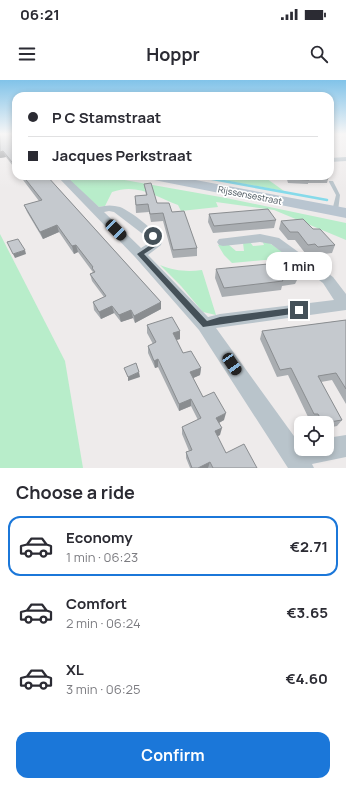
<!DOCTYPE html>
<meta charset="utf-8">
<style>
:root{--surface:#fff;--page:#f7f7f7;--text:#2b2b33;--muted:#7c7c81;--line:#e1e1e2;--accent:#1b77d9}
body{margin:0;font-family:Manrope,sans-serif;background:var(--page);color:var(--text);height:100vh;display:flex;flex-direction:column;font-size:15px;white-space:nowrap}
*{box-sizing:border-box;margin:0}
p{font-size:13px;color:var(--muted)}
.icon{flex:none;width:22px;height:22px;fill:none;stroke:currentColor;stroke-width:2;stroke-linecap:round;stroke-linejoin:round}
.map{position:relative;height:388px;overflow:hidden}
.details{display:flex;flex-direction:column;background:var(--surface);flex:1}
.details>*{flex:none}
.guide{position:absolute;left:12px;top:12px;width:322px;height:88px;border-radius:12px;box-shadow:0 2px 6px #0003;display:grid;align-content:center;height:88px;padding:0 16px;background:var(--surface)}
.fabs{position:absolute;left:294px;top:336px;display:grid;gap:8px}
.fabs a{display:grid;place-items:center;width:40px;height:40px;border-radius:8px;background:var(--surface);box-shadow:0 2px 6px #0003;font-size:20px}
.end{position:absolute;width:18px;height:18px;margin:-9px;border:5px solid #445058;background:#fff;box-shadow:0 0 0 2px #fff}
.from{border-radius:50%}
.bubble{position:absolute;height:28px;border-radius:12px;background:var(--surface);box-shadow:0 2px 6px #0003;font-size:13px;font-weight:700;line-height:28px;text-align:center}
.car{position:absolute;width:12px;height:24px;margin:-12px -6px;border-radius:5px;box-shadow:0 0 3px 1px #0007;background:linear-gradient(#222 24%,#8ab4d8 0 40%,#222 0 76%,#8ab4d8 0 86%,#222 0)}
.guide b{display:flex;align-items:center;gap:14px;height:38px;font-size:15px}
.guide b+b{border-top:1px solid var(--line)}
.guide i{width:10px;height:10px;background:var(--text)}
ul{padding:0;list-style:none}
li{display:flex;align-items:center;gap:12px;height:60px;margin:0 8px 6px;padding:0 8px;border:2px solid transparent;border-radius:12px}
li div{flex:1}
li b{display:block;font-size:15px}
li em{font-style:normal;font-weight:700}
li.current{border-color:var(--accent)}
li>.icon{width:36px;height:36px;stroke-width:1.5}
h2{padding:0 16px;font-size:18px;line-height:48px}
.button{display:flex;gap:8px;margin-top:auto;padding:8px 16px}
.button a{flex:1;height:46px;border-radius:12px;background:var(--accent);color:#fff;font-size:16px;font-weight:700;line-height:46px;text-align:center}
.status{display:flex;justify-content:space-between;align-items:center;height:28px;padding:0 20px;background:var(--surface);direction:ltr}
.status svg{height:11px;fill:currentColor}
header{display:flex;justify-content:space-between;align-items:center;height:52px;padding:0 16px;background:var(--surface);font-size:18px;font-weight:700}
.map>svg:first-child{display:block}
.green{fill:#b8edca}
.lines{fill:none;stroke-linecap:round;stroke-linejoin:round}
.stream{stroke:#86daea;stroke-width:2.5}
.lane{fill:#b9c4cb;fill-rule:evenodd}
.street{fill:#b9c4cb;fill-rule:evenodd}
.secondary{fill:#b9c5d0;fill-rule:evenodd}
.wall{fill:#a9adb1}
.shaded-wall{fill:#8a8d90}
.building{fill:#c5c9ce;stroke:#8a8d90}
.route{fill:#445058}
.labels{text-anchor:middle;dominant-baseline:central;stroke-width:3.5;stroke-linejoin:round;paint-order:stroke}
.far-street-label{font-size:9px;fill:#445058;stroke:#fff}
</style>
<div class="status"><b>06:21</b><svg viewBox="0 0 49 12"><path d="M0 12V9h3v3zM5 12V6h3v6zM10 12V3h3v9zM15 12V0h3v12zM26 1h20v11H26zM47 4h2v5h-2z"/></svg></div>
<header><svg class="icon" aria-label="menu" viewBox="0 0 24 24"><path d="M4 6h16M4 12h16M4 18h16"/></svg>Hoppr<svg class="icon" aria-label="search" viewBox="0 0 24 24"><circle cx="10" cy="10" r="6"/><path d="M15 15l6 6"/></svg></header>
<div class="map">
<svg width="346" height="388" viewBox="0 0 346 388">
<rect width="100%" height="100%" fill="#eeebeb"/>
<g class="green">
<path d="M63,96h39l124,22 120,25v17l-72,-30 -58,-8 2,5 -37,4 -3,-6c-23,-9 -41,-22 -66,-13l-7,14 -6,1z"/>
<path d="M201,96h62l21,15z"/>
<path d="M0,154l65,127 18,107h-83z"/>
<path d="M262,160l4,1 31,20 -5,1 -5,-4 -55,5 -8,-8 -6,-10h11l7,6h8l-1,-8 7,-1 3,4 11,-1z"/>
<path d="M160,185c15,6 27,7 42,5l14,45 -13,-3 -22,-26z"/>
</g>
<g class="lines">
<path class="stream" d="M196,96l131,24"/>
<path class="lane" d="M329,101h4l7,14 -2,16 -3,2 -3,-2 4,-16 -7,-13z"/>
<g class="street">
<path d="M10,54h6v5z"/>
<path d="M346,77v4l-16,1v-4z"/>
<path d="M57,96h9l33,31c7,-2 14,-2 21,0 12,5 36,24 42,34l-1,4 -13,10 60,62 12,-3 114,-14 -11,-17 -52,-39 -11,-2 -37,4 -4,-1 -2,-3 2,-3 41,-5 19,4 54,39 13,17v16l-130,18 83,115h2v6h26v-11l19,-3v22l-34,7 2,4h-26l-89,-138 -64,-73zM109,131l5,1 34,26 1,5 -8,5 -37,-36z"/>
</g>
<path class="secondary" d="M148,96h26l172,32v10l-192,-38z"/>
</g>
<g class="wall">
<path d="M0,54l16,8v28l-10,-13 -6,1z"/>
<path d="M20,96h27l114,126v7l-26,14 -2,-5 -12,4 -7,-9 -13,6 -7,-9 -1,-8 11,-5 -12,-16 -2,-7 3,-2 -1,-1 -14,-19 -4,2 -15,-22 -16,7 -16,-27 -3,-7 15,-4z"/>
<path d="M286,96h41l1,3 -1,4h-19v1l-20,-1z"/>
<path d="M144,104l13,19 15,9 25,36v8l-24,2 -10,-37 -12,1 -2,-10 -13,1 -1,-17 11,-1z"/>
<path d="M209,134l67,6 -2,8 -61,5 -5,-11z"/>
<path d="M281,141l32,8 22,16 -3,8 -17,2 -3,-3 -7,1 -10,-13h-7l-9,-11z"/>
<path d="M216,189l83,7 -4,8 -13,2 -1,4 -59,7 -7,-19z"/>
<path d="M346,240v84l-14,-24 -11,2 21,38 -5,6 -10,2v-5h-12l-2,-3 -3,1 -22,-46 -11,2 -17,-38 2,-8z"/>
<path d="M147,245l33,6v8l-4,1 7,13 18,15 -1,7 -7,3 10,19 21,23 -5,3 1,12 -3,1 9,17 31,15h-67l-4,-10v-6l3,-1 -7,-17v-7l16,-7 -7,-14 -12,5 -21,-44 -3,1 -7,-15v-7l5,-2 -6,-11z"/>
</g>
<g class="shaded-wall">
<path d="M3,71l3,6 -6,1v-6z"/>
<path d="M57,145l2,7 -16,7 -3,-7z"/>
<path d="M76,165l2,7 -4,2 -2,-8z"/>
<path d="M25,170l1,4 -11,4 -2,-4z"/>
<path d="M161,222v7l-26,14 -1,-7z"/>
<path d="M112,226l2,7 -13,6 -2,-7z"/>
<path d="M131,230l2,8 -12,4 -2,-7z"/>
<path d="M180,251v8l-7,2v-8z"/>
<path d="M158,279v8l-3,1 -1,-7z"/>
<path d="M201,288l-1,7 -11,5 1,-8z"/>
<path d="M139,292l1,5 -12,4v-4z"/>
<path d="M191,319v7l-12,5v-7z"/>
<path d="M226,333l-2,7 -9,5 1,-7z"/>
<path d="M222,348l-2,7 -6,3 1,-7z"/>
<path d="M210,382l-2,6h-10z"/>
</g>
<g class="building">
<path d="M0,54h9l7,8v25l-13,-16 -3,1z"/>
<path d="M23,96h24l114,126 -27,14 -3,-6 -12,5 -7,-9 -13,6 -6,-10 13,-6 -16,-22 5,-2 -3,-4 1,-1 -17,-22 -4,1 -15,-21 -17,7 -16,-27 18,-5z"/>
<path d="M288,96h39l1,3h-19v1l-20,-1z"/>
<path d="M151,103l6,20h12l3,9 12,-1 13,37 -24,2 -10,-37 -13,1 -2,-10 -12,1 -1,-9 12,-1 -3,-11z"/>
<path d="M268,129l8,11 -62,6 -5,-12z"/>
<path d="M303,139l10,10h7l15,16 -17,2 -3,-3 -7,1 -10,-13h-8l-9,-11z"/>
<path d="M18,159l7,11 -12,4 -6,-12z"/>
<path d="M289,182l10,14 -18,2 2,3 -59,7 -8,-19z"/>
<path d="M172,237l8,14 -7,2 10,20 8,-2 10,17 -11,4 13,25 11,-5 12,21 -10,5 6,10 -7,3 11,22 18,-9 13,24h-44l-3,-6 -12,6h-6l-6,-16 6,-2 -10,-23 19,-9 -10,-19 -12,5 -21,-45 -4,2 -6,-15 8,-4 -9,-17z"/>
<path d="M346,240v69l-10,-16 -18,3 24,44 -19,3 -5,-9h-4l-23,-46 -11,2 -18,-39z"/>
<path d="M136,283l3,9 -11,5 -4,-9z"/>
</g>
<linearGradient id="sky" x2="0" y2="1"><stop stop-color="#81c3e9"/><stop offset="0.5" stop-color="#f7f6f6"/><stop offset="1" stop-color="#f7f6f6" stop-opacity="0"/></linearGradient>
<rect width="346" height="108" fill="url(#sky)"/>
<path class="route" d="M151,155l5,1 3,5 -1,4 -14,9 63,67 13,-4 79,-10 3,3 -3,3 -96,14 -66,-73 15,-10z"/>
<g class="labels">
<g class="far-street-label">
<text transform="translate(250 115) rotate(11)">Rijssensestraat</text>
</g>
</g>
</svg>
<div class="fabs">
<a><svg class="icon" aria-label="locate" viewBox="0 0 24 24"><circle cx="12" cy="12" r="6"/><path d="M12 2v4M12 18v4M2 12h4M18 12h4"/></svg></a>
</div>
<i class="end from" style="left:153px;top:156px"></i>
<i class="end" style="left:299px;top:230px"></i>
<div class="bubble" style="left:266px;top:172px;width:66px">1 min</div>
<i class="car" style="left:116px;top:150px;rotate:135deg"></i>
<i class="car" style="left:232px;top:284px;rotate:146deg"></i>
<div class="guide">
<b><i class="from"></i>P C Stamstraat</b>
<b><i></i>Jacques Perkstraat</b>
</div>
</div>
<section class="details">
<h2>Choose a ride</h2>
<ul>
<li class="current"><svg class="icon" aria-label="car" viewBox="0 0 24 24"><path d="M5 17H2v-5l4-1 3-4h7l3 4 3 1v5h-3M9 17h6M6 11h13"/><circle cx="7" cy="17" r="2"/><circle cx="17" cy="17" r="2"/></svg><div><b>Economy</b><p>1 min · 06:23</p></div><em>€2.71</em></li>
<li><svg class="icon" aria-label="car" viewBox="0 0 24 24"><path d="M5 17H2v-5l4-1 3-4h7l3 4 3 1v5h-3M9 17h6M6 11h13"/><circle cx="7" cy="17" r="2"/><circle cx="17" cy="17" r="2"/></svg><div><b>Comfort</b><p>2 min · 06:24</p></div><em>€3.65</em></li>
<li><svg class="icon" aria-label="car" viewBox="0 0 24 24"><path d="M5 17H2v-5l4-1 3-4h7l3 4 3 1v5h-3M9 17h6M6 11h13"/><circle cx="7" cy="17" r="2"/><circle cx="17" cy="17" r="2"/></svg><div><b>XL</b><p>3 min · 06:25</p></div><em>€4.60</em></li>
</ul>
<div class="button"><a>Confirm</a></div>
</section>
